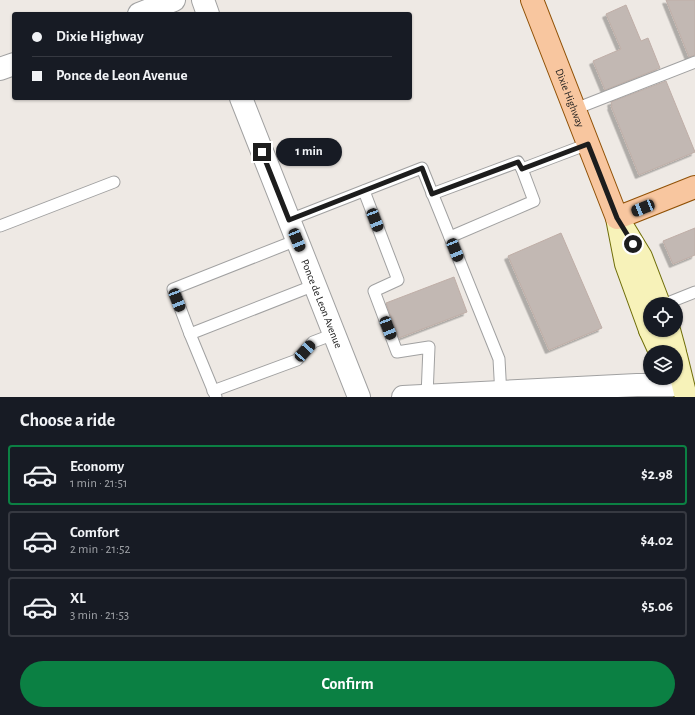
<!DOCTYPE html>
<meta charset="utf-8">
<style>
:root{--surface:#171b24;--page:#242831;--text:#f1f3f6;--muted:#9ea1a6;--line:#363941;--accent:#0b8043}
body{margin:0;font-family:"Alegreya Sans",sans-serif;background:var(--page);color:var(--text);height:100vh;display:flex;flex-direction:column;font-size:15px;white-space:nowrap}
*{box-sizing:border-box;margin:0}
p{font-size:13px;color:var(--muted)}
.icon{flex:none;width:22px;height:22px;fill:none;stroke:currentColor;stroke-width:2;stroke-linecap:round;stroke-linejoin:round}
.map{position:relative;height:397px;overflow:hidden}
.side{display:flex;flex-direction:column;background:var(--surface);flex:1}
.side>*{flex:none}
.banner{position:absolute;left:12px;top:12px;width:400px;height:88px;border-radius:4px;box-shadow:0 1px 3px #0004;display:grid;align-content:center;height:88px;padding:0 20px;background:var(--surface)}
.controls{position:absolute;left:643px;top:297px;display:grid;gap:8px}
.controls a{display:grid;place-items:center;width:40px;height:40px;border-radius:50%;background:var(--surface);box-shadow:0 1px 3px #0004;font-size:20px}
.end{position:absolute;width:18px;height:18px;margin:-9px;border:5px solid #1d1d1d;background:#fff;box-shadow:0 0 0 2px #fff}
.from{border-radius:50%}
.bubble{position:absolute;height:28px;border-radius:14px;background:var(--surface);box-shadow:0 1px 3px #0004;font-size:13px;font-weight:700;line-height:28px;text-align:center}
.car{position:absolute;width:12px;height:24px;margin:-12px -6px;border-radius:5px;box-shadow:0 0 3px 1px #0007;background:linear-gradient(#222 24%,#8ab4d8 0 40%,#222 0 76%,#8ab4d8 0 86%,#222 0)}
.banner b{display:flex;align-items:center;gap:14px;height:38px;font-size:15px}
.banner b+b{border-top:1px solid var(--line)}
.banner i{width:10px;height:10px;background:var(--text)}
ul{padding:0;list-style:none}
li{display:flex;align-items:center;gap:12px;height:60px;margin:0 8px 6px;padding:0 12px;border:2px solid var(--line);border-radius:4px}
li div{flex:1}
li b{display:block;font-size:15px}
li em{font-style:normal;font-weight:700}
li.current{border-color:var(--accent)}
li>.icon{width:36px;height:36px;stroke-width:1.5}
h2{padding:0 20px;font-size:18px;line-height:48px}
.primary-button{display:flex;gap:8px;margin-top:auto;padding:8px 20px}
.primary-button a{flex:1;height:46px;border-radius:24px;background:var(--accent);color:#fff;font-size:16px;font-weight:700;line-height:46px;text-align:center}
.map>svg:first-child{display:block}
.building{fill:#c2b8b3;stroke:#bfaea7;filter:url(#shadow)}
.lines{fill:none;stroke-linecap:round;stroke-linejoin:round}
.lane-casing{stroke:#a1a1a1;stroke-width:13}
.street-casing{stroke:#a1a1a1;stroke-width:24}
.secondary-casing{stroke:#6f6e09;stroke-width:24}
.primary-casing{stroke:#905106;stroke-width:24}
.lane{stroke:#fff;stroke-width:11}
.street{stroke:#fff;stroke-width:22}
.secondary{stroke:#f7f2b9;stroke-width:22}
.primary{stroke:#f8c69f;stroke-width:22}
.route{stroke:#1d1d1d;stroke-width:5}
.labels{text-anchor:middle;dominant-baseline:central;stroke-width:4;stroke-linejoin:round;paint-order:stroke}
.street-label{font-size:11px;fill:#1d1d1d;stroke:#fff}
</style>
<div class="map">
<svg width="695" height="397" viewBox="0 0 695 397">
<defs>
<filter id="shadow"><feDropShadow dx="-3.5" dy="3.5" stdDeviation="0" flood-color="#0004"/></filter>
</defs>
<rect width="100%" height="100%" fill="#eee9e4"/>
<g class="building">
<path d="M666,0h29v55l-6,2z"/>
<path d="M626,5l15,36 7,-3 12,30 -55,22 -12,-29 28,-12 -15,-35z"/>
<path d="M666,81l29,71 -56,23 -28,-69h1l-1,-4z"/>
<path d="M695,228v27l-22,9 -10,-23z"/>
<path d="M561,233l41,95 -53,22 -41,-94z"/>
<path d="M454,277l13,35 -68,26 -13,-35z"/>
</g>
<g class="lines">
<defs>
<g id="lane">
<path d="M575,109l120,-47"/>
<path d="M364,191l34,89 -24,11 23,61 32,-5 -2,49"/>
<path d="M432,194l86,-32 4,7"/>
<path d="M289,220l133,-52 77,191 2,37"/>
<path d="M0,226l114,-44"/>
<path d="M450,237l84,-36 -12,-32 66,-25"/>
<path d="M665,304l30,-12"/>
<path d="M190,334l-17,-45 124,-49"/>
<path d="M213,391l84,-31 16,-18 21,-8"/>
<path d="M216,397l-26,-63 125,-49"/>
</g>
<g id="street">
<path d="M203,0l5,14"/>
<path d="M139,14l35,-14"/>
<path d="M0,69l14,-5"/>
<path id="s1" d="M241,98l118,299"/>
<path d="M403,397l234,-12h45"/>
</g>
<g id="secondary">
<path d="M617,218l9,46 24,66"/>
<path d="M624,229l17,28 18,47"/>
<path d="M650,330l10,22"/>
<path d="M669,330l6,22"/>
<path d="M676,356l10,41"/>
</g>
<g id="primary">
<path id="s2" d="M532,0l85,218 78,-31"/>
</g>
</defs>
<use href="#lane" class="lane-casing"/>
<use href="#street" class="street-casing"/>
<use href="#secondary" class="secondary-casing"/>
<use href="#primary" class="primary-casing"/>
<use href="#lane" class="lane"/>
<use href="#street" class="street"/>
<use href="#secondary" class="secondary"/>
<use href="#primary" class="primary"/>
</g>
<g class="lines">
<path class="route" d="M262,152l27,68 133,-52 10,26 86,-32 4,7 66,-25 29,74 16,26"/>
</g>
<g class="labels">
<g class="street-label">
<text stroke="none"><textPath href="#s2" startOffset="105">Dixie Highway</textPath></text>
<text stroke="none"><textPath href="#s1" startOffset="221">Ponce de Leon Avenue</textPath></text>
</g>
</g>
</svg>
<div class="controls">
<a><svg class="icon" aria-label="locate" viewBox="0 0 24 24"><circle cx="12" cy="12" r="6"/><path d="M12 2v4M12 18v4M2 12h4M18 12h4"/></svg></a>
<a><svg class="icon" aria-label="layers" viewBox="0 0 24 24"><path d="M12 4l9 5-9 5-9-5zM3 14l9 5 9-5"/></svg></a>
</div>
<i class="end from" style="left:633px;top:244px"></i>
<i class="end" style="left:262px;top:152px"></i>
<div class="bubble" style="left:276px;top:138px;width:66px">1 min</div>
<i class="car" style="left:643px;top:208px;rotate:248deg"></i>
<i class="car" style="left:375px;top:220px;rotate:159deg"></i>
<i class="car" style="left:297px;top:240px;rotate:158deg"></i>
<i class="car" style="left:455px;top:250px;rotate:158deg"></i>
<i class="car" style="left:177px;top:300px;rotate:159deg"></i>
<i class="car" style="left:388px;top:328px;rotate:159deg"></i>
<i class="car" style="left:305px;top:351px;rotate:42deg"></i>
<div class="banner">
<b><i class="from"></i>Dixie Highway</b>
<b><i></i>Ponce de Leon Avenue</b>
</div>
</div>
<section class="side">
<h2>Choose a ride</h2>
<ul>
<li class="current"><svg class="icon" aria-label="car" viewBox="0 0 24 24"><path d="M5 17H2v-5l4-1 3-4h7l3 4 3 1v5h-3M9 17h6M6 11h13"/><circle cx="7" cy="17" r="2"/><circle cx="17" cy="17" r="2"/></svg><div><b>Economy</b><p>1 min · 21:51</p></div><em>$2.98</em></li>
<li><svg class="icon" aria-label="car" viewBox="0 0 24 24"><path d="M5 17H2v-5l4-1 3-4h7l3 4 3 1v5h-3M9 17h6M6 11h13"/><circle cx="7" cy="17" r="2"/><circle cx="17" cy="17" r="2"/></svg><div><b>Comfort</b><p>2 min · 21:52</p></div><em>$4.02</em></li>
<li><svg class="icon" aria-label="car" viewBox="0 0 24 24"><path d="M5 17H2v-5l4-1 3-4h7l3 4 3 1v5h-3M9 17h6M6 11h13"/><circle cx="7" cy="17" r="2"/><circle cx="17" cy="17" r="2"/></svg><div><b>XL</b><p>3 min · 21:53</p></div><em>$5.06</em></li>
</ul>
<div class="primary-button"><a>Confirm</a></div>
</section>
